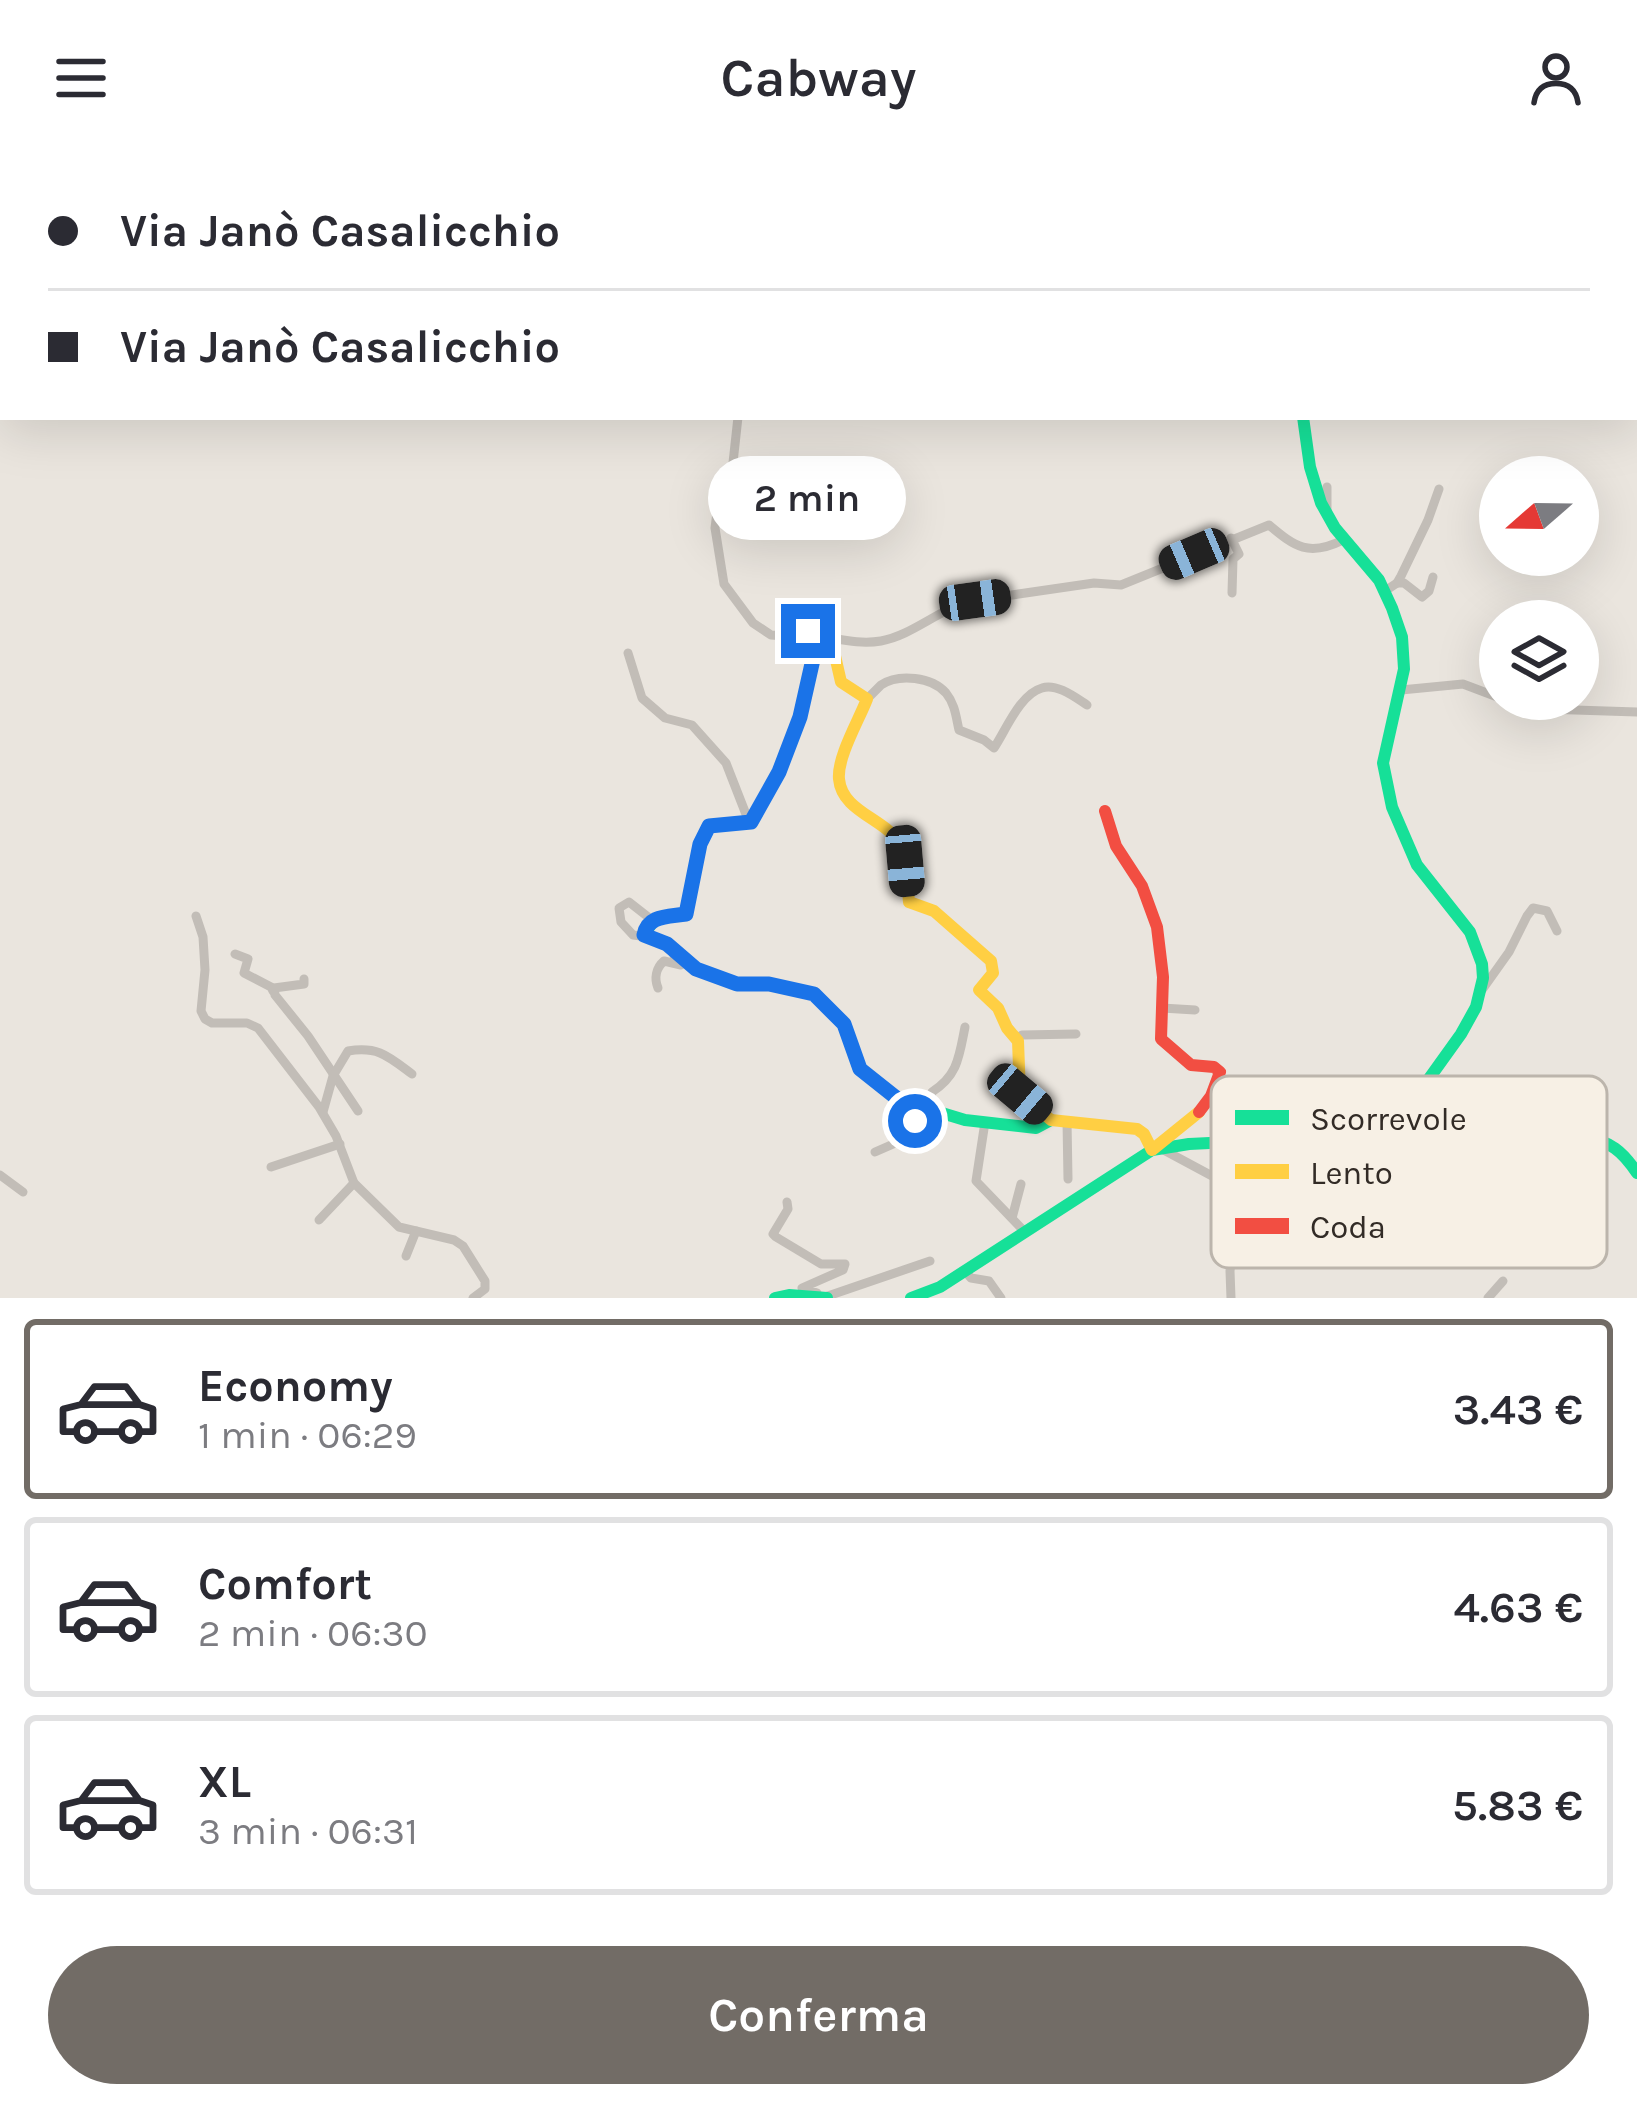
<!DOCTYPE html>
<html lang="it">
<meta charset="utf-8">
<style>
:root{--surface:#fff;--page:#f7f7f7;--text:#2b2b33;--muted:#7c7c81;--line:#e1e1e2;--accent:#726c66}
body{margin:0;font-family:Karla,sans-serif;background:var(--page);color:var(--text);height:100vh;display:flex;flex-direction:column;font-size:45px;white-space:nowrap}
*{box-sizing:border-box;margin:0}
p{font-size:39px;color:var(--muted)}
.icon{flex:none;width:66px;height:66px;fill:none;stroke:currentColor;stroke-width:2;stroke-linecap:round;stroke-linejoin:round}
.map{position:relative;height:1142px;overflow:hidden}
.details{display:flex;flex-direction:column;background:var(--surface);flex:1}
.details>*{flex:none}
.hud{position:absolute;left:0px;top:0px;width:1638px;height:264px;box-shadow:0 12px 48px #0002;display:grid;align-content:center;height:264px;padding:0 48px;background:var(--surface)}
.needle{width:78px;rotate:250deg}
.fabs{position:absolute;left:1479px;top:300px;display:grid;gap:24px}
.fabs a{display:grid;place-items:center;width:120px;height:120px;border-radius:50%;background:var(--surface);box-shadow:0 12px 48px #0002;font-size:60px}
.end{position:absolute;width:54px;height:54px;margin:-27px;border:15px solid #1a73e8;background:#fff;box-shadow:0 0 0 6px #fff}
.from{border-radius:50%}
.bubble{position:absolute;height:84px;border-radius:42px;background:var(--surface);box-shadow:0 12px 48px #0002;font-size:39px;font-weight:600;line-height:84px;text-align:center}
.car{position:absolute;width:36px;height:72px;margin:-36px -18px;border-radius:15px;box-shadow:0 0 9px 3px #0007;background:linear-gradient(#222 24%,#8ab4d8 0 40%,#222 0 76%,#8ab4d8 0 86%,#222 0)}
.hud b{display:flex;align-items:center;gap:42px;height:114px;font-size:45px}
.hud b+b{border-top:3px solid var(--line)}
.hud i{width:30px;height:30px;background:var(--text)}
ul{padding:21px 0 0;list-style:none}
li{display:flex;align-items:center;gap:36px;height:180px;margin:0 24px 18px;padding:0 24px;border:6px solid var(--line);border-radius:12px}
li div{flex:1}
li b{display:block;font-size:45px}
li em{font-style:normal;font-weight:600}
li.on{border-color:var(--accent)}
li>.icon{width:108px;height:108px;stroke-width:1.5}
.cta{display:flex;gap:24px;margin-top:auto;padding:24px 48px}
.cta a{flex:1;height:138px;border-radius:72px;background:var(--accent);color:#fff;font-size:48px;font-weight:600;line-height:138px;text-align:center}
header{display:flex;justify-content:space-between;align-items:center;height:156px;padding:0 48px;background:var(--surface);font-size:54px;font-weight:600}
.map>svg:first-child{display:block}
.green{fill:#caceb9}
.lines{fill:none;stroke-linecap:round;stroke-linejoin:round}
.street{stroke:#c2bdb7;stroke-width:9}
.fast{stroke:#16e098;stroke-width:12}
.slow{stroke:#ffcf43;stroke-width:12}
.jam{stroke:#f24e42;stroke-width:12}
.route{stroke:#1a73e8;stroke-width:15}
.key{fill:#f7f0e5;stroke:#bcb5ac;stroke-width:3}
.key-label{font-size:33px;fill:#322b26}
</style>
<header><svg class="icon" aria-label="menu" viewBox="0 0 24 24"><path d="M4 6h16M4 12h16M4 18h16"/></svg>Cabway<svg class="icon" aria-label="person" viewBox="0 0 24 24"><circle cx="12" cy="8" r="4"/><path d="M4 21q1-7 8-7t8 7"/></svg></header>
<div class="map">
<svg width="1637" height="1142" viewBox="0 0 1637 1142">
<rect width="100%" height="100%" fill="#eae5de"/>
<path class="green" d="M221,0h498l-5,3h-493z"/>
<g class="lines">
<g class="street">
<path d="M738,261l-7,64 -14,31 -2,16 9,56 29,39 18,12 14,1 24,-5"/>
<path d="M1327,354v-23"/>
<path d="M1231,382l8,16 -6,5 -1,34"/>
<path d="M1397,427h7l18,14 7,-6 4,-14"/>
<path d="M1385,435l12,-8 4,-7 27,-56 11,-31"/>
<path d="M831,482c17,3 33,6 50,3 32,-6 58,-32 90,-40l123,-18 27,2 148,-60c26,22 40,32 74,15"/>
<path d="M628,497l14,45 23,20 27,7 34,38 23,59"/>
<path d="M1401,534l62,-6 37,14"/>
<path d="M867,543c2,-2 12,-12 14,-14 18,-12 51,-8 65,8 9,11 10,24 13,37l25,10 10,8c12,-18 26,-54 48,-60 15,-5 34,10 45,17"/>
<path d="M1502,543l28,13 14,-3 93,3"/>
<path d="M196,760l7,21 2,33 -4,41 4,8 7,4h35l11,5 61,79 17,29 18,47 45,44 55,13 9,6 22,35v8l-12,9"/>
<path d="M649,781l-16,-2 -12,-13 -2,-14 10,-6 23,18"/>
<path d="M235,798l13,5 -4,14 27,14 2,4"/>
<path d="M304,823v5l-30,4 1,7 33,41 50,75"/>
<path d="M658,832c-4,-10 -2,-20 6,-27l17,4 -6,-7 -4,-11"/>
<path d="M1482,834l27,-38 18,-36 6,-8 14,3 10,20"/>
<path d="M1162,852l33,2"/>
<path d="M1016,883l6,-4 54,-1"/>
<path d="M929,953l3,-17c26,-17 27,-35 33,-65"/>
<path d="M323,956l10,-36 15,-25c30,-5 40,5 64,23"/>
<path d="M1067,965l1,58"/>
<path d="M985,966l-9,59 49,51"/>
<path d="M1242,987l4,-9 13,-11"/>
<path d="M1160,992l67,36 10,21 10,4 32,-30 16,-3 14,4 16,-3 19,-14 42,4 35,-8 25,6 19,-3"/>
<path d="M875,996l32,-14 12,-32"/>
<path d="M271,1011l69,-23"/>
<path d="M0,1019l23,17"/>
<path d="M787,1046l1,7 -15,25 3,3 45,27h24l-2,6 -41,18 15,5"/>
<path d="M1012,1062l9,-34"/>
<path d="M319,1064l35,-37"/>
<path d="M406,1100l10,-25"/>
<path d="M965,1115l6,7 18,3 12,17"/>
<path d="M822,1142l108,-37"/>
<path d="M1231,1142l-1,-27 2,-17 8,-17v-22l7,-6"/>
<path d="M1488,1142l15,-17"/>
</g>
<g class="fast">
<path d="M1488,0l1,3"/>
<path d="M1303,261l7,50 11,36 14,25 44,52 13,28 10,29 2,32 -21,94 9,44 25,58 53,67 12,32 1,14 -7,29 -15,27 -38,53 -5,13 1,20 13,25"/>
<path d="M833,491l-2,-9 -9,-12 -13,5 7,15 -16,71 -21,56 -28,49 -42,4 -9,18 -14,69 -32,7 -10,15 23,8 29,26 41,15h31l46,10 30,31 15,44 40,31 66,20 71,8 15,-8"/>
<path d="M1372,966c34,3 56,31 88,37 30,6 93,-14 124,-21 26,2 39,14 53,35"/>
<path d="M1388,966l30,-10 -9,-3 -16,1"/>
<path d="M775,1142l14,-3 38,3"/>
<path d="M911,1142l29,-11 212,-137 37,-6 123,-6 79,-28 32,-23"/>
</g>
<path class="slow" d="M833,491l8,35 26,17c-8,21 -30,58 -28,80 3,34 49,40 62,67 8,17 6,38 8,56l25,9 57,50 2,12 -14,17 19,18 9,20 11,13 2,53 31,26 86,9 7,5 8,16 47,-38"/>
<path class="jam" d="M1105,655l11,35 26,40 15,41 6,50 -2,62 30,26 23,2 6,5 -9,24 -12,16"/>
</g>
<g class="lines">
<path class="route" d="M808,475l8,15 -16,71 -21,55 -28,50 -42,4 -9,18 -14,70c-19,3 -38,1 -42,21l23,9 29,25 41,15h32l45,10 30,30 16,45 39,31 20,6 -4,15"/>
</g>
<rect x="1211" y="920" width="396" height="192" rx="18" class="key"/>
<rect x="1235" y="954" width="54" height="15" fill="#16e098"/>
<rect x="1235" y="1008" width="54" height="15" fill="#ffcf43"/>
<rect x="1235" y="1062" width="54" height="16" fill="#f24e42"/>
<g class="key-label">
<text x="1310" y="974">Scorrevole</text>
<text x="1310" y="1028">Lento</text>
<text x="1310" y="1082">Coda</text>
</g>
</svg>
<div class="fabs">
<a><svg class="needle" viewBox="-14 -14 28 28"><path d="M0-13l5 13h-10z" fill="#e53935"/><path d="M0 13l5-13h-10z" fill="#7c7c81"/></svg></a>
<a><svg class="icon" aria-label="layers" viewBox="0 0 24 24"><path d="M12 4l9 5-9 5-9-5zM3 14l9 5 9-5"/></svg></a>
</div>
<i class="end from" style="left:915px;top:965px"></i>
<i class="end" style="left:808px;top:475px"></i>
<div class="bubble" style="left:708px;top:300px;width:198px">2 min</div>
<i class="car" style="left:1194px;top:398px;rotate:247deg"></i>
<i class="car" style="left:975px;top:444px;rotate:82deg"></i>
<i class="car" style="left:905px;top:705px;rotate:175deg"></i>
<i class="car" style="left:1020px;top:938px;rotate:130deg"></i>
<div class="hud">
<b><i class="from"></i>Via Janò Casalicchio</b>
<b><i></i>Via Janò Casalicchio</b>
</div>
</div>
<section class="details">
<ul>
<li class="on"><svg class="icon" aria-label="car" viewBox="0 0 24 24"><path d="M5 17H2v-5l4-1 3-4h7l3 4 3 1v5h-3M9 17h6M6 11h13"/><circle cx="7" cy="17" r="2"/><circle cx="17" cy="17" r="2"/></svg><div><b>Economy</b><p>1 min · 06:29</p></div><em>3.43 €</em></li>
<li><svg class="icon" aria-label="car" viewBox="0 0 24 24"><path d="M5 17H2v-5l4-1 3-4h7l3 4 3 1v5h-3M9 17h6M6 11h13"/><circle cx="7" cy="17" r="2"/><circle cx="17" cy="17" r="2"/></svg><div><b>Comfort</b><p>2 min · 06:30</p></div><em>4.63 €</em></li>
<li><svg class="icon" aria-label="car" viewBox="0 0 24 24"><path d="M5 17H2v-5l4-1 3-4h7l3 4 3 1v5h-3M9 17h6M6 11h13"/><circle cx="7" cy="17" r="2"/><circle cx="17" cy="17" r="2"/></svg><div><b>XL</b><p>3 min · 06:31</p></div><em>5.83 €</em></li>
</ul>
<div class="cta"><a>Conferma</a></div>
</section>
